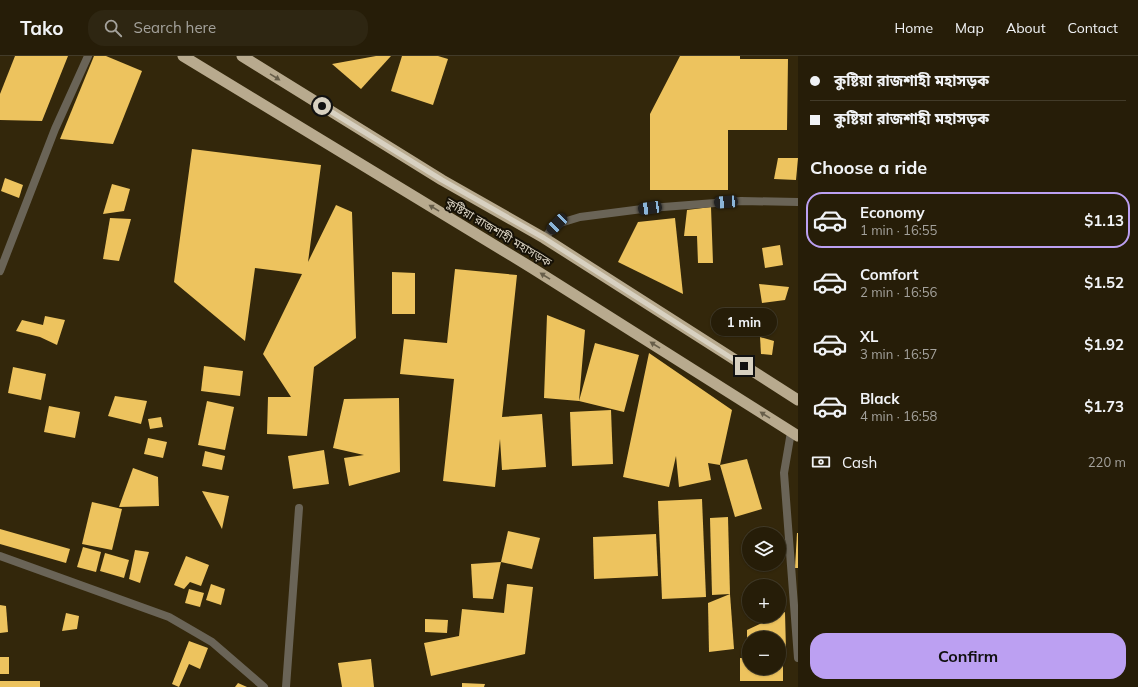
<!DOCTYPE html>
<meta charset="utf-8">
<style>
:root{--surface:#261d08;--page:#2e2612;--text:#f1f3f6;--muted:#a4a29c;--line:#423b29;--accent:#bca0f2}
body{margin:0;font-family:Mulish,"Noto Sans Bengali",sans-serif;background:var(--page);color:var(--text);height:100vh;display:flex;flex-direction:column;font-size:15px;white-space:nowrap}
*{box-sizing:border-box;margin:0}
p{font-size:13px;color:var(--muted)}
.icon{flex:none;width:22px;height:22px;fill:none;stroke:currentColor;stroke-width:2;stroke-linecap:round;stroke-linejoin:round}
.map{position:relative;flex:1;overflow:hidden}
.drawer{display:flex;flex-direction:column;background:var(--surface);width:340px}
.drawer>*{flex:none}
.top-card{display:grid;align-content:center;height:88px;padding:0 12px;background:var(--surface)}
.buttons{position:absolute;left:742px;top:471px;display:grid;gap:8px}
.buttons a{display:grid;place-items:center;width:44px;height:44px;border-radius:50%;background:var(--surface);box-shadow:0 1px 3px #0004,0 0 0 1px var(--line);font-size:20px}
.end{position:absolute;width:18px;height:18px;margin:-9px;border:5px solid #d8d1c1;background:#111;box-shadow:0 0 0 2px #111}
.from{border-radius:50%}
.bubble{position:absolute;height:28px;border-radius:14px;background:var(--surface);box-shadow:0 1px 3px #0004,0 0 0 1px var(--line);font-size:13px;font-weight:700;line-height:28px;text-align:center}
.car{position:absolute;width:12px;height:24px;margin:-12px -6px;border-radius:5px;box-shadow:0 0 3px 1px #0007;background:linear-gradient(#222 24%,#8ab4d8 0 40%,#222 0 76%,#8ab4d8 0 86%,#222 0)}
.top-card b{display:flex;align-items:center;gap:14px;height:38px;font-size:15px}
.top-card b+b{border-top:1px solid var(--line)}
.top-card i{width:10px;height:10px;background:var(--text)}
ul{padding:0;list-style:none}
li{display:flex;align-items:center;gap:12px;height:56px;margin:0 8px 6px;padding:0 4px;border:2px solid transparent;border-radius:16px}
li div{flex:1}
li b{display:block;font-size:15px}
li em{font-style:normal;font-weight:700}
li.selected{border-color:var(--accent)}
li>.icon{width:36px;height:36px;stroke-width:1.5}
h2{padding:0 12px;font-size:18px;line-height:48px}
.pay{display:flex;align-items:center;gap:10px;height:44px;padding:0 12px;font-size:15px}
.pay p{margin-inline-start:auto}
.button{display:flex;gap:8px;margin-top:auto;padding:8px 12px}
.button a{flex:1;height:46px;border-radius:16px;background:var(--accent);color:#111;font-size:16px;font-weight:700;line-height:46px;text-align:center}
header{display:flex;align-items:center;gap:24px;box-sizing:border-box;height:56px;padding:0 20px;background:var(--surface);border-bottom:1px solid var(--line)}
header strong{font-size:19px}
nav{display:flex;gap:22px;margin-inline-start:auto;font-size:14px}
.search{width:280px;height:36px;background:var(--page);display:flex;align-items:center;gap:10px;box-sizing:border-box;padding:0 14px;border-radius:16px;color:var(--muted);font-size:15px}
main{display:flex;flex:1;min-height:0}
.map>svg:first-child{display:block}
.building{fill:#edc35e}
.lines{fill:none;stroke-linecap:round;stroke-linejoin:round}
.minor{stroke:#6a6457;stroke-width:8}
.trunk{stroke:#b8aa8e;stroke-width:11}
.oneway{fill:#675e4a}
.route{stroke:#d8d1c1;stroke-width:5}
.labels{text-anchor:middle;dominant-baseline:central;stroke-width:4;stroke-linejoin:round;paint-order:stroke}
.street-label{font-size:12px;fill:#d8d1c1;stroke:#161106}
</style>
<header>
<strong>Tako</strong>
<div class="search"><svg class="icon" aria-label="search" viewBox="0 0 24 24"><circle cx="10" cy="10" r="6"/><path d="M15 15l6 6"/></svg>Search here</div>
<nav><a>Home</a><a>Map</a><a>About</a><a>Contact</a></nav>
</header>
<main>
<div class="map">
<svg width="798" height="631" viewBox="0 0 798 631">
<rect width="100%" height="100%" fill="#33270b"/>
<g class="building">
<path d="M15,0h53l-26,65 -42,-1v-26z"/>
<path d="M94,0h12l36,15 -29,73 -53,-5z"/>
<path d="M376,0h15l-30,33 -29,-25z"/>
<path d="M402,0h36l10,3 -15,46 -42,-14z"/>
<path d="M680,0h60v3h48l-1,71h-59v60h-78v-76z"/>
<path d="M192,93l129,16 -13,97 28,-57 16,7 4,126 -42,29 -7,69 -40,-2 1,-37h23l-28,-43 39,-80 -47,-6 -10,73 -71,-59z"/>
<path d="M778,102h20l-2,22 -22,-1z"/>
<path d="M5,122l18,7 -4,13 -18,-7z"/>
<path d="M112,128l18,5 -6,22 -21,3z"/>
<path d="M711,151l2,56h-15l-1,-27h-13l3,-26z"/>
<path d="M110,162l21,1 -12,42 -16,-2z"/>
<path d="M675,162l8,76 -65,-32 20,-40z"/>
<path d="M780,189l3,20 -18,3 -3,-20z"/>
<path d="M455,213l62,6 -15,142 40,-3 4,53 -44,3 -2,-31 -5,48 -52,-6 11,-102 -54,-5 4,-35 43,4z"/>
<path d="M392,216l23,1v41h-23z"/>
<path d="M759,228l30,3 -4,13 -23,3z"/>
<path d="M547,259l38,15 -6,71 16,-58 44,12 -15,57 -45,-11 -35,-3z"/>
<path d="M45,260l20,4 -8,25 -17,-8 -24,-6 6,-11 21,5z"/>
<path d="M760,281l14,4 -2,14 -11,-1z"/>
<path d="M649,297l83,57 -12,55 -12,-2 3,17 -32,7 -3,-31 -7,31 -46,-10z"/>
<path d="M204,310l39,5 -3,25 -39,-5z"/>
<path d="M13,311l33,7 -5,26 -33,-7z"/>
<path d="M115,340l32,5 -6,23 -33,-8z"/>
<path d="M399,342l1,74 -51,14 -5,-28 20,-3 -31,-7 11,-49z"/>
<path d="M207,345l27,6 -9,43 -27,-5z"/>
<path d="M49,350l31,6 -5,26 -31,-6z"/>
<path d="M611,354l2,54 -41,2 -2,-54z"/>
<path d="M161,361l2,10 -13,2 -2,-10z"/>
<path d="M148,382l19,4 -4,16 -19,-4z"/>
<path d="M324,394l5,34 -36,5 -5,-33z"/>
<path d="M205,395l20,5 -3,14 -20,-4z"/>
<path d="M747,403l15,50 -27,8 -15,-52z"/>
<path d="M133,412l25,9 1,29 -40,1z"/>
<path d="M202,435l27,5 -7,33z"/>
<path d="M702,443l4,98 -44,2 -4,-98z"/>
<path d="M92,446l30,7 -10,41 -30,-6z"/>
<path d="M728,461l2,77 -18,1 -2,-77z"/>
<path d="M0,473l70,20 -4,14 -66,-19z"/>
<path d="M508,475l32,7 -8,31 -31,-7z"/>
<path d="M797,477h1v35h-3z"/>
<path d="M656,478l2,42 -64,3 -1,-42z"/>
<path d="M83,491l18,5 -5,20 -19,-5z"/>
<path d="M135,494l14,2 -9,31 -11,-4z"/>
<path d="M105,497l24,7 -5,18 -24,-7z"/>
<path d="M186,500l23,9 -8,21 -11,-4 -6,7 -10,-4z"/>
<path d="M501,506l-8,37 -20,-1 -2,-34z"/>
<path d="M211,528l14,5 -4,16 -15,-5z"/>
<path d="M507,528l26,3 -8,67 -94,22 -7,-33 35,-7 3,-27 42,4z"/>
<path d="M189,533l15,4 -4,14 -15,-4z"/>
<path d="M730,538l4,55 -25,3 -1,-49z"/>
<path d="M0,549l6,1 2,26 -8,1z"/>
<path d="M785,556l1,39h-7v-13h-30v14h-2v-22z"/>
<path d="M66,557l13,3 -2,13 -15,2z"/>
<path d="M425,563l23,1 -1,13 -22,-1z"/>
<path d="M189,585l19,7 -8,21 -11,-5 -10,23 -7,-3z"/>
<rect x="0" y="601" width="9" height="17"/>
<path d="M740,602h9v10h30v-10h4v23h-43z"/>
<path d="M371,603l3,28h-32l-4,-24z"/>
<rect x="0" y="625" width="40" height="6"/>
<path d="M238,627l9,4h-12z"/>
<path d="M462,627l23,1 -1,3h-22z"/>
</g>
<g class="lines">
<g class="minor">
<path d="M544,182l13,-14 23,-7 70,-9 91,-7 57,1"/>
<path d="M0,215l55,-142 33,-73"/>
<path d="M791,376l-7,41 14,185"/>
<path d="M0,500l169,61 43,25 52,45"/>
<path d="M286,631l13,-179"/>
</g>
<g class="trunk">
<path d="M183,0l349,212 266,168"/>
<path d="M242,0l200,124 102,58 254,162"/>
</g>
</g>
<defs><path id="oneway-solid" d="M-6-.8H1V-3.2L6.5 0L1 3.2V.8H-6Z"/></defs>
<g class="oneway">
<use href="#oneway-solid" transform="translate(275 21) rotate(32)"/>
<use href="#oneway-solid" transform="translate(434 152) rotate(-149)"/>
<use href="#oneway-solid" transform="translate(545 220) rotate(-148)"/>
<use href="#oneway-solid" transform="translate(655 289) rotate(-148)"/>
<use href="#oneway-solid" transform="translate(765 359) rotate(-148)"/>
</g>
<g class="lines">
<path class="route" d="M322,50l120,74 102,58 200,128"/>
</g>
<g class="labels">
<g class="street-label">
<text transform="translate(499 176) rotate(31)">কুষ্টিয়া রাজশাহী মহাসড়ক</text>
</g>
</g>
</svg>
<div class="buttons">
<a><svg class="icon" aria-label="layers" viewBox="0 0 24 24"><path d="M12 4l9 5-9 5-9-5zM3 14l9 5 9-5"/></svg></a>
<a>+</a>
<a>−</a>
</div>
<i class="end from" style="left:322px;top:50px"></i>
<i class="end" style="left:744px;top:310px"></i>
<div class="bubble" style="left:711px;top:252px;width:66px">1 min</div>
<i class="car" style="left:726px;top:146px;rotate:266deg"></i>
<i class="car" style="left:650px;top:152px;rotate:262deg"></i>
<i class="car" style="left:557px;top:168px;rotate:225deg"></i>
</div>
<section class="drawer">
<div class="top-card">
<b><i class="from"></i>কুষ্টিয়া রাজশাহী মহাসড়ক</b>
<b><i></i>কুষ্টিয়া রাজশাহী মহাসড়ক</b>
</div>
<h2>Choose a ride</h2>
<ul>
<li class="selected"><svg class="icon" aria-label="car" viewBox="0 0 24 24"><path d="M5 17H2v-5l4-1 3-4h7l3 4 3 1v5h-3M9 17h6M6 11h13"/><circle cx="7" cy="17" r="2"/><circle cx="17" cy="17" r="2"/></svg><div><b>Economy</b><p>1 min · 16:55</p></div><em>$1.13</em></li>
<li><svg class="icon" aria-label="car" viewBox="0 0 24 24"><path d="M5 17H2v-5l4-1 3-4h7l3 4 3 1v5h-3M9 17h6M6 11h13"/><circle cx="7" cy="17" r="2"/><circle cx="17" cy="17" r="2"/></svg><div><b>Comfort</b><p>2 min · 16:56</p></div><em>$1.52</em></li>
<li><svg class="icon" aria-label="car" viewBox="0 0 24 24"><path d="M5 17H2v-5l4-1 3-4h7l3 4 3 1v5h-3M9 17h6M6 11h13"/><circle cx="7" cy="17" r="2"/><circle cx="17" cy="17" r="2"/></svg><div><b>XL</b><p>3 min · 16:57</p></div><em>$1.92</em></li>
<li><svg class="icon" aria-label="car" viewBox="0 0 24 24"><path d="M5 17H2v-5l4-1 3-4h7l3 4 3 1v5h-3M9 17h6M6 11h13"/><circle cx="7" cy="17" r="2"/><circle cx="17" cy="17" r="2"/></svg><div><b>Black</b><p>4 min · 16:58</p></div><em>$1.73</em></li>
</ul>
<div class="pay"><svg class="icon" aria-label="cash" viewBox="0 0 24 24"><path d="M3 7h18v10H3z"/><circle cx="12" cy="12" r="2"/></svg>Cash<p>220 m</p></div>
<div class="button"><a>Confirm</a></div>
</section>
</main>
